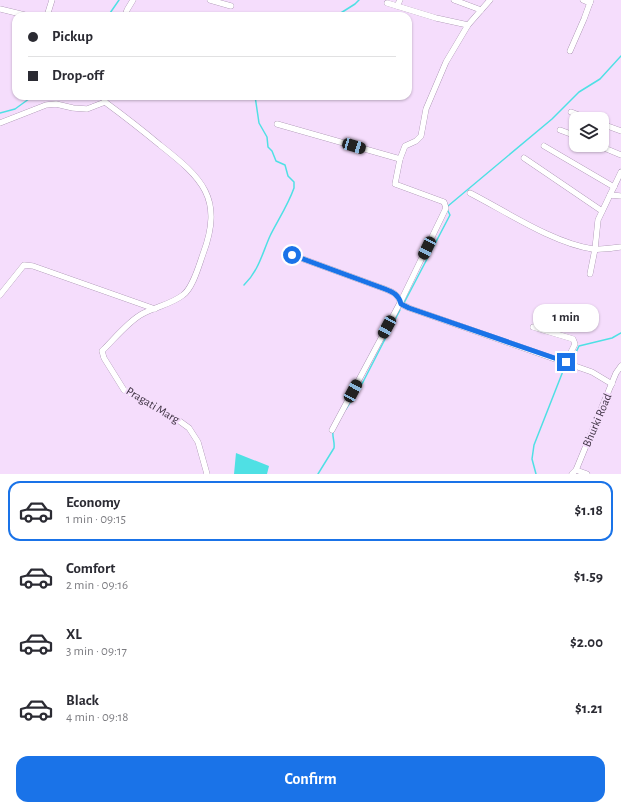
<!DOCTYPE html>
<meta charset="utf-8">
<style>
:root{--surface:#fff;--page:#f7f7f7;--text:#2b2b33;--muted:#7c7c81;--line:#e1e1e2;--accent:#1a73e8}
body{margin:0;font-family:"Alegreya Sans",sans-serif;background:var(--page);color:var(--text);height:100vh;display:flex;flex-direction:column;font-size:15px;white-space:nowrap}
*{box-sizing:border-box;margin:0}
p{font-size:13px;color:var(--muted)}
.icon{flex:none;width:22px;height:22px;fill:none;stroke:currentColor;stroke-width:2;stroke-linecap:round;stroke-linejoin:round}
.map{position:relative;height:474px;overflow:hidden}
.panel{display:flex;flex-direction:column;background:var(--surface);flex:1}
.panel>*{flex:none}
.hud{position:absolute;left:12px;top:12px;width:400px;height:88px;border-radius:12px;box-shadow:0 1px 3px #0004;display:grid;align-content:center;height:88px;padding:0 16px;background:var(--surface)}
.buttons{position:absolute;left:569px;top:112px;display:grid;gap:8px}
.buttons a{display:grid;place-items:center;width:40px;height:40px;border-radius:8px;background:var(--surface);box-shadow:0 1px 3px #0004;font-size:20px}
.end{position:absolute;width:18px;height:18px;margin:-9px;border:5px solid #1a73e8;background:#fff;box-shadow:0 0 0 2px #fff}
.from{border-radius:50%}
.bubble{position:absolute;height:28px;border-radius:12px;background:var(--surface);box-shadow:0 1px 3px #0004;font-size:13px;font-weight:600;line-height:28px;text-align:center}
.car{position:absolute;width:12px;height:24px;margin:-12px -6px;border-radius:5px;box-shadow:0 0 3px 1px #0007;background:linear-gradient(#222 24%,#8ab4d8 0 40%,#222 0 76%,#8ab4d8 0 86%,#222 0)}
.hud b{display:flex;align-items:center;gap:14px;height:38px;font-size:15px}
.hud b+b{border-top:1px solid var(--line)}
.hud i{width:10px;height:10px;background:var(--text)}
ul{padding:7px 0 0;list-style:none}
li{display:flex;align-items:center;gap:12px;height:60px;margin:0 8px 6px;padding:0 8px;border:2px solid transparent;border-radius:12px}
li div{flex:1}
li b{display:block;font-size:15px}
li em{font-style:normal;font-weight:600}
li.on{border-color:var(--accent)}
li>.icon{width:36px;height:36px;stroke-width:1.5}
.action{display:flex;gap:8px;margin-top:auto;padding:8px 16px}
.action a{flex:1;height:46px;border-radius:12px;background:var(--accent);color:#fff;font-size:16px;font-weight:600;line-height:46px;text-align:center}
.map>svg:first-child{display:block}
.water{fill:#4fe0e4}
.lines{fill:none;stroke-linecap:round;stroke-linejoin:round}
.stream{stroke:#4fe0e4;stroke-width:1.5}
.minor-casing{stroke:#957a9e;stroke-width:6}
.minor{stroke:#fff;stroke-width:5.5}
.route{stroke:#1a73e8;stroke-width:5}
.labels{text-anchor:middle;dominant-baseline:central;stroke-width:4;stroke-linejoin:round;paint-order:stroke}
.street-label{font-size:12px;fill:#3c3040;stroke:#f5ddfc}
</style>
<div class="map">
<svg width="621" height="474" viewBox="0 0 621 474">
<rect width="100%" height="100%" fill="#f5ddfc"/>
<path class="water" d="M236,453l33,13 -2,8h-33z"/>
<g class="lines">
<g class="stream">
<path d="M108,16l11,-16"/>
<path d="M336,16l19,-12 4,-4"/>
<path d="M0,113l15,-4 18,-13"/>
<path d="M448,206l104,-87 27,-27 21,-13 21,-23"/>
<path d="M244,285c15,-15 18,-31 26,-49 8,-16 18,-31 24,-48v-6l-6,-6 -3,-11 -9,-4 -4,-10 -4,-4 -1,-10 -8,-14 -4,-27"/>
<path d="M404,303l46,-88 -3,-6"/>
<path d="M571,363l8,-17 33,-8 9,-5"/>
<path d="M346,409l17,-27 37,-72"/>
<path d="M318,474l16,-26c1,-6 -2,-11 -1,-17"/>
<path d="M536,474l-4,-15 2,-14 31,-79"/>
</g>
<defs>
<g id="minor">
<path d="M210,0l21,6"/>
<path d="M454,0l27,10"/>
<path d="M583,0l7,3"/>
<path d="M387,3l49,15 32,7"/>
<path d="M397,6l3,-6"/>
<path d="M0,9l29,7"/>
<path d="M47,16l5,-16"/>
<path d="M125,16l2,-6 6,-10"/>
<path d="M570,51l14,-32 7,-19"/>
<path d="M104,96l1,6c19,14 37,28 55,43 42,33 64,53 43,109 -4,11 -10,34 -20,41 -11,9 -28,12 -41,19 -13,7 -27,24 -38,35l-2,2 2,7 20,32 54,30 11,8 9,14 9,32"/>
<path d="M571,112l18,7"/>
<path d="M0,123l46,-18 10,-1 17,4 14,1 18,-7"/>
<path d="M277,124l123,35 5,-13 11,-5 5,-5 5,-27 20,-47 22,-37 22,-25"/>
<path d="M602,124l19,7"/>
<path d="M560,130l16,6"/>
<path d="M597,145l24,10"/>
<path d="M544,146l70,41"/>
<path d="M524,158l78,53"/>
<path d="M470,193c37,19 83,50 123,56 9,1 19,-1 28,-2"/>
<path d="M610,195l11,1"/>
<path d="M292,255l93,34c8,3 14,6 16,15l8,4 183,64 20,12"/>
<path d="M590,274l5,-25 3,-29 23,-48"/>
<path d="M0,295l24,-30 9,1 122,43"/>
<path d="M533,327l40,12 2,5 -9,18"/>
<path d="M332,430l69,-129 45,-93 -2,-6 -49,-18 5,-25"/>
<path d="M576,470l11,4"/>
<path d="M572,474l4,-4 40,-97 5,-7"/>
</g>
</defs>
<use href="#minor" class="minor-casing"/>
<use href="#minor" class="minor"/>
</g>
<g class="lines">
<path class="route" d="M292,255l93,34c8,3 14,6 16,15l8,4 157,54"/>
</g>
<g class="labels">
<g class="street-label">
<text transform="translate(153 405) rotate(31)">Pragati Marg</text>
<text transform="translate(597 420) rotate(-67)">Bhurki Road</text>
</g>
</g>
</svg>
<div class="buttons">
<a><svg class="icon" aria-label="layers" viewBox="0 0 24 24"><path d="M12 4l9 5-9 5-9-5zM3 14l9 5 9-5"/></svg></a>
</div>
<i class="end from" style="left:292px;top:255px"></i>
<i class="end" style="left:566px;top:362px"></i>
<div class="bubble" style="left:533px;top:304px;width:66px">1 min</div>
<i class="car" style="left:354px;top:146px;rotate:106deg"></i>
<i class="car" style="left:427px;top:248px;rotate:206deg"></i>
<i class="car" style="left:387px;top:327px;rotate:208deg"></i>
<i class="car" style="left:353px;top:391px;rotate:28deg"></i>
<div class="hud">
<b><i class="from"></i>Pickup</b>
<b><i></i>Drop-off</b>
</div>
</div>
<section class="panel">
<ul>
<li class="on"><svg class="icon" aria-label="car" viewBox="0 0 24 24"><path d="M5 17H2v-5l4-1 3-4h7l3 4 3 1v5h-3M9 17h6M6 11h13"/><circle cx="7" cy="17" r="2"/><circle cx="17" cy="17" r="2"/></svg><div><b>Economy</b><p>1 min · 09:15</p></div><em>$1.18</em></li>
<li><svg class="icon" aria-label="car" viewBox="0 0 24 24"><path d="M5 17H2v-5l4-1 3-4h7l3 4 3 1v5h-3M9 17h6M6 11h13"/><circle cx="7" cy="17" r="2"/><circle cx="17" cy="17" r="2"/></svg><div><b>Comfort</b><p>2 min · 09:16</p></div><em>$1.59</em></li>
<li><svg class="icon" aria-label="car" viewBox="0 0 24 24"><path d="M5 17H2v-5l4-1 3-4h7l3 4 3 1v5h-3M9 17h6M6 11h13"/><circle cx="7" cy="17" r="2"/><circle cx="17" cy="17" r="2"/></svg><div><b>XL</b><p>3 min · 09:17</p></div><em>$2.00</em></li>
<li><svg class="icon" aria-label="car" viewBox="0 0 24 24"><path d="M5 17H2v-5l4-1 3-4h7l3 4 3 1v5h-3M9 17h6M6 11h13"/><circle cx="7" cy="17" r="2"/><circle cx="17" cy="17" r="2"/></svg><div><b>Black</b><p>4 min · 09:18</p></div><em>$1.21</em></li>
</ul>
<div class="action"><a>Confirm</a></div>
</section>
